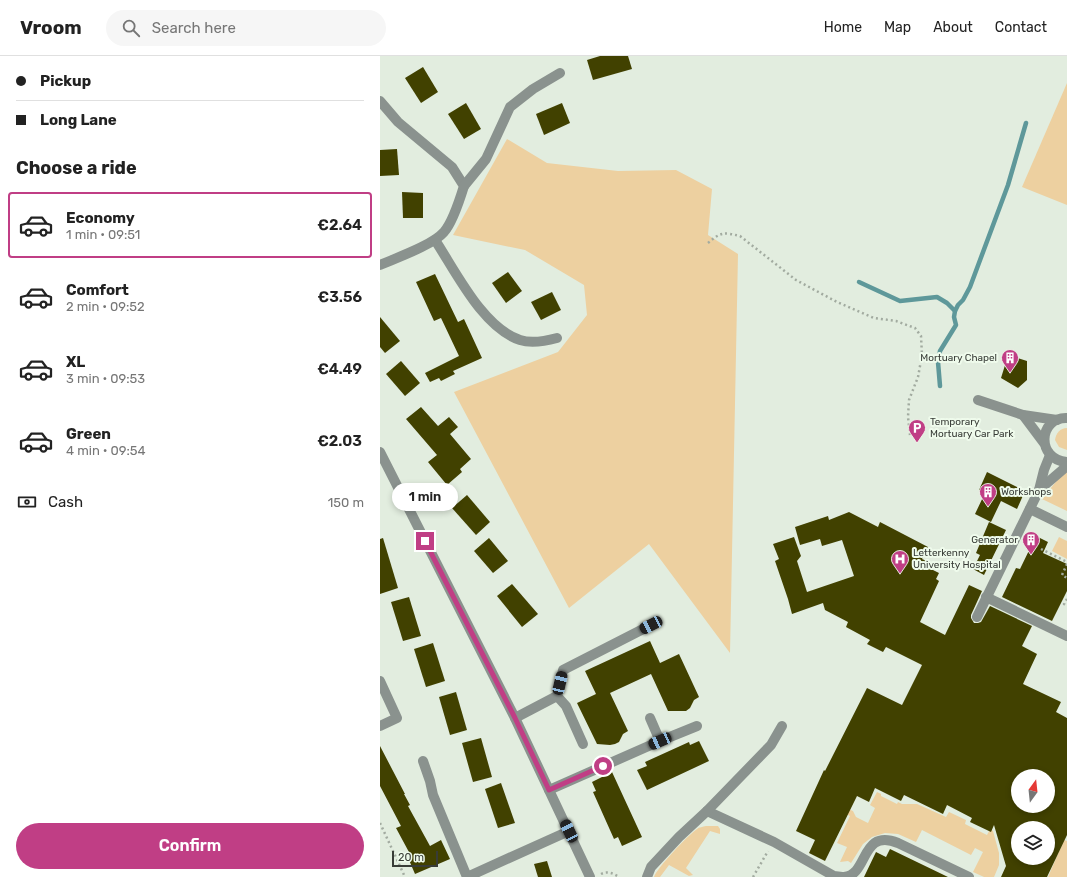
<!DOCTYPE html>
<meta charset="utf-8">
<style>
:root{--surface:#fff;--page:#f6f6f6;--text:#222;--muted:#767676;--line:#e0e0e0;--accent:#c03e85}
body{margin:0;font-family:Rubik,sans-serif;background:var(--page);color:var(--text);height:100vh;display:flex;flex-direction:column;font-size:15px;white-space:nowrap}
*{box-sizing:border-box;margin:0}
p{font-size:13px;color:var(--muted)}
.icon{flex:none;width:22px;height:22px;fill:none;stroke:currentColor;stroke-width:2;stroke-linecap:round;stroke-linejoin:round}
.map{position:relative;flex:1;overflow:hidden}
.sheet{display:flex;flex-direction:column;background:var(--surface);width:380px}
.sheet>*{flex:none}
.top-card{display:grid;align-content:center;height:88px;padding:0 16px;background:var(--surface)}
.needle{width:26px;rotate:15deg}
.controls{position:absolute;left:631px;top:713px;display:grid;gap:8px}
.controls a{display:grid;place-items:center;width:44px;height:44px;border-radius:50%;background:var(--surface);box-shadow:0 2px 6px #0003;font-size:20px}
.scale{position:absolute;left:12px;bottom:10px;width:46px;box-sizing:border-box;padding-left:4px;border:2px solid #383c37;border-top:0;font-size:11px;line-height:14px;white-space:nowrap;color:#383c37;-webkit-text-stroke:3px #effbec;paint-order:stroke}
.end{position:absolute;width:18px;height:18px;margin:-9px;border:5px solid #c03e85;background:#fff;box-shadow:0 0 0 2px #fff}
.from{border-radius:50%}
.bubble{position:absolute;height:28px;border-radius:14px;background:var(--surface);box-shadow:0 2px 6px #0003;font-size:13px;font-weight:600;line-height:28px;text-align:center}
.car{position:absolute;width:12px;height:24px;margin:-12px -6px;border-radius:5px;box-shadow:0 0 3px 1px #0007;background:linear-gradient(#222 24%,#8ab4d8 0 40%,#222 0 76%,#8ab4d8 0 86%,#222 0)}
.top-card b{display:flex;align-items:center;gap:14px;height:38px;font-size:15px}
.top-card b+b{border-top:1px solid var(--line)}
.top-card i{width:10px;height:10px;background:var(--text)}
ul{padding:0;list-style:none}
li{display:flex;align-items:center;gap:12px;height:66px;margin:0 8px 6px;padding:0 8px;border:2px solid transparent;border-radius:4px}
li div{flex:1}
li b{display:block;font-size:15px}
li em{font-style:normal;font-weight:600}
li.on{border-color:var(--accent)}
li>.icon{width:36px;height:36px;stroke-width:1.5}
h2{padding:0 16px;font-size:18px;line-height:48px}
.pay{display:flex;align-items:center;gap:10px;height:44px;padding:0 16px;font-size:15px}
.pay p{margin-inline-start:auto}
.cta{display:flex;gap:8px;margin-top:auto;padding:8px 16px}
.cta a{flex:1;height:46px;border-radius:24px;background:var(--accent);color:#fff;font-size:16px;font-weight:600;line-height:46px;text-align:center}
header{display:flex;align-items:center;gap:24px;box-sizing:border-box;height:56px;padding:0 20px;background:var(--surface);border-bottom:1px solid var(--line)}
header strong{font-size:19px}
nav{display:flex;gap:22px;margin-inline-start:auto;font-size:14px}
.search{width:280px;height:36px;background:var(--page);display:flex;align-items:center;gap:10px;box-sizing:border-box;padding:0 14px;border-radius:22px;color:var(--muted);font-size:15px}
main{display:flex;flex:1;min-height:0}
.map>svg:first-child{display:block}
.green{fill:#edd0a0}
.lines{fill:none;stroke-linecap:round;stroke-linejoin:round}
.stream{stroke:#5e989a;stroke-width:4.5}
.building{fill:#414100;fill-rule:evenodd}
.path{stroke:#a2aba0;stroke-width:2.5;stroke-dasharray:2 3;stroke-linecap:butt}
.minor{stroke:#8a928e;stroke-width:10}
.route{stroke:#c03e85;stroke-width:5}
.labels{text-anchor:middle;dominant-baseline:central;stroke-width:4;stroke-linejoin:round;paint-order:stroke}
.poi-label{font-size:10px;fill:#383c37;stroke:#effbec;text-anchor:start}
</style>
<header>
<strong>Vroom</strong>
<div class="search"><svg class="icon" aria-label="search" viewBox="0 0 24 24"><circle cx="10" cy="10" r="6"/><path d="M15 15l6 6"/></svg>Search here</div>
<nav><a>Home</a><a>Map</a><a>About</a><a>Contact</a></nav>
</header>
<main>
<section class="sheet">
<div class="top-card">
<b><i class="from"></i>Pickup</b>
<b><i></i>Long Lane</b>
</div>
<h2>Choose a ride</h2>
<ul>
<li class="on"><svg class="icon" aria-label="car" viewBox="0 0 24 24"><path d="M5 17H2v-5l4-1 3-4h7l3 4 3 1v5h-3M9 17h6M6 11h13"/><circle cx="7" cy="17" r="2"/><circle cx="17" cy="17" r="2"/></svg><div><b>Economy</b><p>1 min · 09:51</p></div><em>€2.64</em></li>
<li><svg class="icon" aria-label="car" viewBox="0 0 24 24"><path d="M5 17H2v-5l4-1 3-4h7l3 4 3 1v5h-3M9 17h6M6 11h13"/><circle cx="7" cy="17" r="2"/><circle cx="17" cy="17" r="2"/></svg><div><b>Comfort</b><p>2 min · 09:52</p></div><em>€3.56</em></li>
<li><svg class="icon" aria-label="car" viewBox="0 0 24 24"><path d="M5 17H2v-5l4-1 3-4h7l3 4 3 1v5h-3M9 17h6M6 11h13"/><circle cx="7" cy="17" r="2"/><circle cx="17" cy="17" r="2"/></svg><div><b>XL</b><p>3 min · 09:53</p></div><em>€4.49</em></li>
<li><svg class="icon" aria-label="car" viewBox="0 0 24 24"><path d="M5 17H2v-5l4-1 3-4h7l3 4 3 1v5h-3M9 17h6M6 11h13"/><circle cx="7" cy="17" r="2"/><circle cx="17" cy="17" r="2"/></svg><div><b>Green</b><p>4 min · 09:54</p></div><em>€2.03</em></li>
</ul>
<div class="pay"><svg class="icon" aria-label="cash" viewBox="0 0 24 24"><path d="M3 7h18v10H3z"/><circle cx="12" cy="12" r="2"/></svg>Cash<p>150 m</p></div>
<div class="cta"><a>Confirm</a></div>
</section>
<div class="map">
<svg width="687" height="821" viewBox="0 0 687 821">
<rect width="100%" height="100%" fill="#e2eddf"/>
<g class="green">
<path d="M687,27v122l-45,-18z"/>
<path d="M127,83l40,24 71,8 58,-1 36,19 -4,46 30,19 -8,399 -81,-109 -80,64 -115,-216 104,-40 29,-37 -3,-30 -59,-35 -72,-15z"/>
<path d="M687,372v22l-8,-3 -4,-7c1,-7 5,-12 12,-12z"/>
<path d="M687,415v40l-25,-12 17,-21z"/>
<path d="M679,481l8,4v18l-15,-8z"/>
<path d="M497,736l4,2v2l16,8 1,-2 4,2h15l29,13 3,-5 17,8 -1,4 22,11 3,-6 3,2 6,22v12l-5,12h-10l-11,-5 10,-20 -8,-4 -4,7 -49,-25 -6,12 -18,-8 -13,-1 -13,4 -9,7 -12,19 -3,-2 -8,1 7,-15 -10,-4 13,-27 -15,-8 2,-4 16,7 3,6 12,6 7,-15 -5,-3z"/>
<path d="M326,770h12l2,3v5l-10,-3 -24,37 7,7 -4,1 -20,-11 -9,12h-6c3,-9 34,-42 43,-48 2,-2 6,-2 9,-3z"/>
<path d="M684,784l3,1v36h-19z"/>
</g>
<g class="lines">
<g class="stream">
<path d="M479,226l41,19 37,-4 10,6 8,8"/>
<path d="M560,330l-2,-24 2,-11 16,-26 -2,-8 1,-6 3,-6 5,-5 7,-13 38,-102 18,-62"/>
</g>
</g>
<g class="building">
<path d="M220,0h28l4,13 -39,11 -6,-20z"/>
<path d="M43,11l15,25 -17,11 -16,-25z"/>
<path d="M86,47l15,26 -17,10 -16,-25z"/>
<path d="M182,47l8,20 -26,12 -8,-21z"/>
<path d="M17,93l2,26 -19,1v-26z"/>
<path d="M22,136l21,1v25h-20z"/>
<path d="M128,216l14,19 -16,12 -14,-20z"/>
<path d="M55,218l23,48 6,-3 18,39 -29,13 2,3 -14,7 -2,-3 -9,4 -5,-9 34,-17 -18,-38 -7,3 -18,-39z"/>
<path d="M172,236l9,18 -20,10 -10,-18z"/>
<path d="M0,261l20,24 -15,12 -5,-6z"/>
<path d="M631,300l16,5v19l-9,8 -17,-10 5,-16 3,1z"/>
<path d="M21,305l19,22 -15,13 -19,-22z"/>
<path d="M41,351l17,19 11,-9 9,10 -8,7 21,25 -11,10 2,3 -15,13 -19,-23 9,-7 -31,-36z"/>
<path d="M607,416l38,19 -8,18 -16,-8 -10,21 -16,-8 10,-21 -6,-3z"/>
<path d="M87,439l23,27 -14,13 -24,-27z"/>
<path d="M469,456l29,15 2,-5 48,25 -6,12 7,3 -2,5 12,6 -3,6 3,2 -19,41 25,13 24,-50 13,6 -11,24v3l3,5h4l3,-1 9,-16 42,20 -10,20 15,8 -14,30 38,18 -5,10 11,6v117l-20,42h-46l5,-11 -12,-41 -3,7 -21,-10 2,-4 -25,-13 -4,9 -39,-19 -3,6 -26,-13 -6,14 -12,-6 -32,65 -16,-8 6,-13 -19,-9 28,-61 1,1 42,-83 35,17 20,-40 -36,-18 -3,5 -16,-8 3,-4 -24,-13 2,-5 -23,-12 -2,-7 -31,11 -4,-15 -13,-38 4,-2 -6,-15 21,-7 7,19 -4,5 10,31 47,-16 -12,-36 -20,6 -2,-7 -20,6 -5,-18 33,-11 1,4zM638,720h30v30h-30zM638,772h30v30h-30z"/>
<path d="M609,466l17,8 -22,45 -11,-6 7,-14 -4,-2z"/>
<path d="M656,480l12,6 -5,11 24,11v27l-15,30 -50,-24 14,-29 4,1z"/>
<path d="M3,482l15,50 -18,6v-55z"/>
<path d="M109,482l19,23 -15,12 -19,-22z"/>
<path d="M132,528l26,30 -16,13 -25,-31z"/>
<path d="M29,541l12,39 -18,5 -12,-39z"/>
<path d="M270,585l10,22 19,-9 20,43 -5,3 -4,8 -4,3h-18l-17,-37 -41,19 18,38 -5,3 -4,8 -4,2 -5,1 -13,-1 -20,-41 19,-9 -11,-23z"/>
<path d="M53,587l12,38 -19,6 -12,-38z"/>
<path d="M76,636l11,38 -17,5 -11,-38z"/>
<path d="M101,682l11,39 -19,5 -11,-39z"/>
<path d="M319,685l10,20 -62,29 -10,-20 10,-4 -2,-4 44,-20 1,3z"/>
<path d="M0,690l25,48h-1l6,11 -2,1 22,40 11,-6 9,19 -35,15 -6,-14v-5l1,-1 -14,-26 5,-2 -21,-40z"/>
<path d="M232,716l30,65 -20,9 -4,-9 -4,2 -21,-47 3,-1 -4,-9z"/>
<path d="M121,727l14,40 -17,5 -13,-39z"/>
<path d="M510,793l58,28h-84l12,-25 10,5z"/>
<path d="M167,805l5,16h-14l-4,-13z"/>
</g>
<g class="lines">
<g class="path">
<path d="M328,187c13,-11 15,-11 32,-7l56,44 41,22 37,16 22,3 19,7 6,8 1,19 -4,22 -9,23 -1,17 2,18"/>
<path d="M661,493l26,13"/>
<path d="M687,508l-5,11 5,3"/>
<path d="M687,543l-3,5 3,2"/>
<path d="M0,767l25,54"/>
<path d="M221,818c6,-3 12,-1 18,3"/>
<path d="M373,821l15,-26"/>
</g>
<g class="minor">
<path d="M0,45l18,21 54,45 12,19c-4,13 -12,37 -20,46 -11,13 -48,26 -64,33"/>
<path d="M84,130l22,-27 24,-52 23,-18 27,-16"/>
<path d="M55,184c21,32 48,88 85,100 12,4 26,1 37,-2"/>
<path d="M598,344l45,15 34,5"/>
<path d="M643,359l21,28"/>
<path d="M687,362c-29,-1 -31,42 0,44"/>
<path d="M0,396l135,266 75,159"/>
<path d="M659,434l28,-24"/>
<path d="M650,453l37,18"/>
<path d="M606,541l81,39"/>
<path d="M597,561l62,-127 5,-20 6,-15"/>
<path d="M0,625l17,37 -17,8"/>
<path d="M177,640l9,10 17,38"/>
<path d="M135,662l42,-22 6,-26 88,-45"/>
<path d="M270,662l10,23"/>
<path d="M43,705l7,20 3,14 34,82"/>
<path d="M169,734l111,-49 37,-15"/>
<path d="M327,755l67,31 60,34 8,1"/>
<path d="M87,821l102,-46"/>
<path d="M267,821l4,-10 28,-30 28,-26 64,-66 11,-19"/>
<path d="M464,821c25,-2 16,-49 54,-34l71,34"/>
</g>
</g>
<g class="lines">
<path class="route" d="M45,485l90,177 34,72 54,-24"/>
</g>
<defs>
<symbol id="building-pin" viewBox="-11 -11 22 30"><path d="M0 17L-7.5 6A9.5 9.5 0 1 1 7.5 6Z" fill="#c03e85" stroke="#effbec"/><path d="M-4-6H4V6H1V3H-1V6H-4ZM-2.5-4.3h1.7v1.8h-1.7ZM.8-4.3h1.7v1.8H.8ZM-2.5-1h1.7V.8h-1.7ZM.8-1h1.7V.8H.8Z" fill="#fff"/></symbol>
<symbol id="parking-pin" viewBox="-11 -11 22 30"><path d="M0 17L-7.5 6A9.5 9.5 0 1 1 7.5 6Z" fill="#c03e85" stroke="#effbec"/><path d="M-3.5-5.5H1a3.5 3.5 0 0 1 0 7H-1V5.5H-3.5ZM-1-3.4V-.6H.8a1.4 1.4 0 0 0 0-2.8Z" fill="#fff"/></symbol>
<symbol id="hospital-pin" viewBox="-11 -11 22 30"><path d="M0 17L-7.5 6A9.5 9.5 0 1 1 7.5 6Z" fill="#c03e85" stroke="#effbec"/><path d="M-5-5h3v3.5h4V-5h3V5h-3V1.5h-4V5h-3Z" fill="#fff"/></symbol>
</defs>
<g fill-rule="evenodd">
<use href="#building-pin" x="620" y="292" width="20" height="27"/>
<use href="#parking-pin" x="527" y="362" width="20" height="27"/>
<use href="#building-pin" x="598" y="426" width="20" height="27"/>
<use href="#building-pin" x="641" y="474" width="20" height="27"/>
<use href="#hospital-pin" x="510" y="493" width="20" height="27"/>
</g>
<g class="labels">
<g class="poi-label">
<text x="617" y="302" text-anchor="end">Mortuary Chapel</text>
<text x="550" y="366">Temporary<tspan x="550" dy="12">Mortuary Car Park</tspan></text>
<text x="621" y="436">Workshops</text>
<text x="638" y="484" text-anchor="end">Generator</text>
<text x="533" y="497">Letterkenny<tspan x="533" dy="12">University Hospital</tspan></text>
</g>
</g>
</svg>
<div class="controls">
<a><svg class="needle" viewBox="-14 -14 28 28"><path d="M0-13l5 13h-10z" fill="#e53935"/><path d="M0 13l5-13h-10z" fill="#767676"/></svg></a>
<a><svg class="icon" aria-label="layers" viewBox="0 0 24 24"><path d="M12 4l9 5-9 5-9-5zM3 14l9 5 9-5"/></svg></a>
</div>
<div class="scale">20 m</div>
<i class="end from" style="left:223px;top:710px"></i>
<i class="end" style="left:45px;top:485px"></i>
<div class="bubble" style="left:12px;top:427px;width:66px">1 min</div>
<i class="car" style="left:271px;top:569px;rotate:243deg"></i>
<i class="car" style="left:180px;top:627px;rotate:13deg"></i>
<i class="car" style="left:280px;top:685px;rotate:246deg"></i>
<i class="car" style="left:189px;top:775px;rotate:334deg"></i>
</div>
</main>
